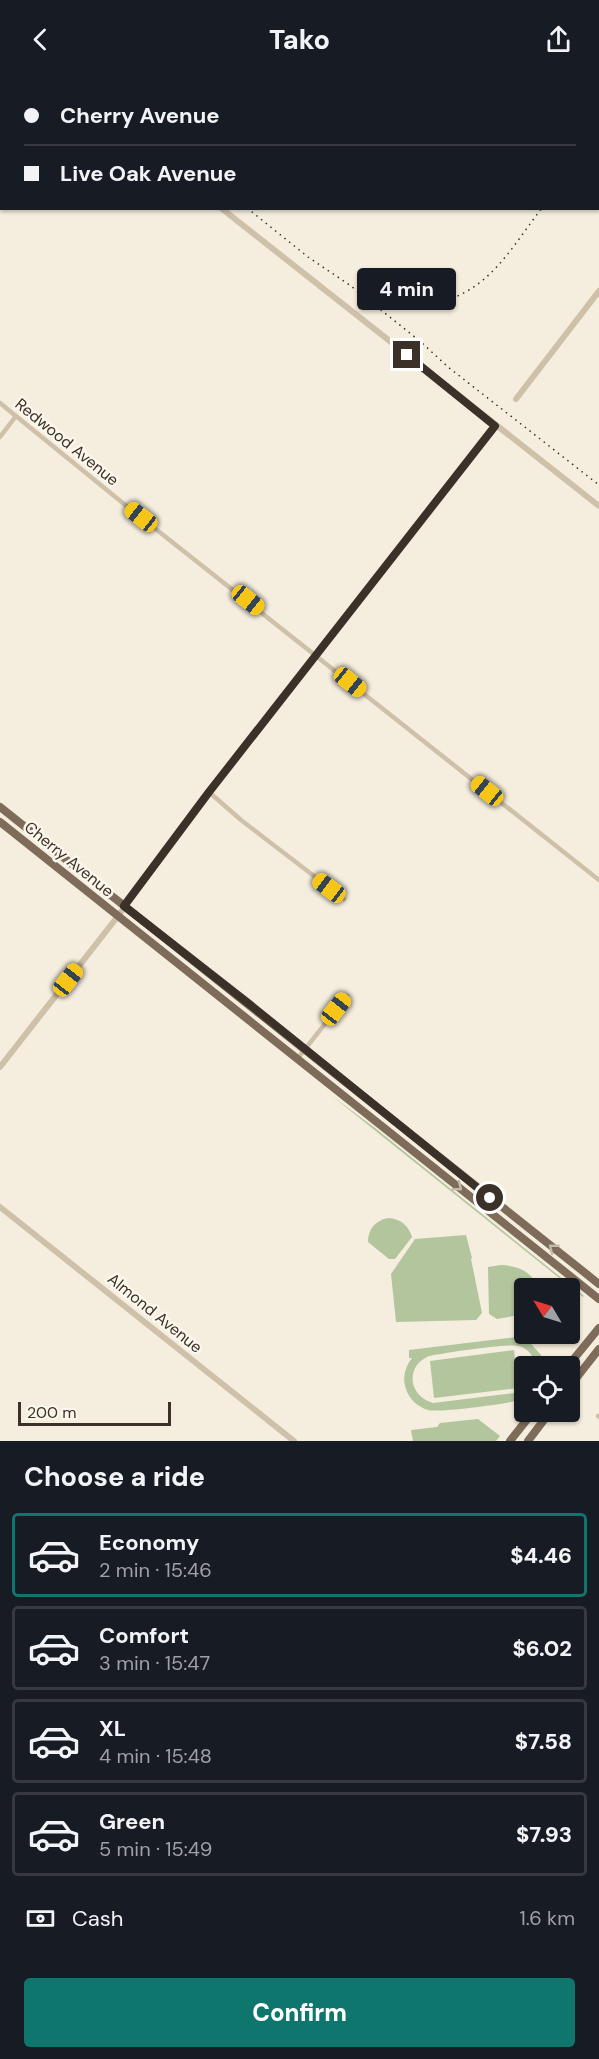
<!DOCTYPE html>
<meta charset="utf-8">
<style>
:root{--surface:#171b24;--page:#20242c;--text:#f1f3f6;--muted:#9ea1a6;--line:#363941;--accent:#0f766e}
body{margin:0;font-family:"DM Sans",sans-serif;background:var(--page);color:var(--text);height:100vh;display:flex;flex-direction:column;font-size:22px;white-space:nowrap}
*{box-sizing:border-box;margin:0}
p{font-size:20px;color:var(--muted)}
.icon{flex:none;width:33px;height:33px;fill:none;stroke:currentColor;stroke-width:2;stroke-linecap:round;stroke-linejoin:round}
.map{position:relative;height:1363px;overflow:hidden}
.drawer{display:flex;flex-direction:column;background:var(--surface);flex:1}
.drawer>*{flex:none}
.top-card{position:absolute;left:0px;top:0px;width:600px;height:132px;box-shadow:0 2px 4px #0004;display:grid;align-content:center;height:132px;padding:0 24px;background:var(--surface)}
.needle{width:39px;rotate:308deg}
.buttons{position:absolute;left:514px;top:1200px;display:grid;gap:12px}
.buttons a{display:grid;place-items:center;width:66px;height:66px;border-radius:6px;background:var(--surface);box-shadow:0 2px 4px #0004;font-size:30px}
.scale{position:absolute;left:18px;bottom:15px;width:153px;box-sizing:border-box;padding-left:6px;border:3px solid #3b3129;border-top:0;font-size:16px;line-height:21px;white-space:nowrap;color:#3b3129;-webkit-text-stroke:4px #fbf7ec;paint-order:stroke}
.end{position:absolute;width:27px;height:27px;margin:-14px;border:8px solid #3b3129;background:#fff;box-shadow:0 0 0 3px #fff}
.from{border-radius:50%}
.bubble{position:absolute;height:42px;border-radius:6px;background:var(--surface);box-shadow:0 2px 4px #0004;font-size:20px;font-weight:800;line-height:42px;text-align:center}
.car{position:absolute;width:18px;height:36px;margin:-18px -9px;border-radius:8px;box-shadow:0 0 4px 2px #0007;background:linear-gradient(#f5c518 24%,#345 0 40%,#f5c518 0 76%,#345 0 86%,#f5c518 0)}
.top-card b{display:flex;align-items:center;gap:21px;height:57px;font-size:22px}
.top-card b+b{border-top:2px solid var(--line)}
.top-card i{width:15px;height:15px;background:var(--text)}
ul{padding:0;list-style:none}
li{display:flex;align-items:center;gap:18px;height:84px;margin:0 12px 9px;padding:0 12px;border:3px solid var(--line);border-radius:6px}
li div{flex:1}
li b{display:block;font-size:22px}
li em{font-style:normal;font-weight:800}
li.selected{border-color:var(--accent)}
li>.icon{width:54px;height:54px;stroke-width:1.5}
h2{padding:0 24px;font-size:27px;line-height:72px}
.pay{display:flex;align-items:center;gap:15px;height:66px;padding:0 24px;font-size:22px}
.pay p{margin-inline-start:auto}
.button{display:flex;gap:12px;margin-top:auto;padding:12px 24px}
.button a{flex:1;height:69px;border-radius:6px;background:var(--accent);color:#fff;font-size:24px;font-weight:800;line-height:69px;text-align:center}
header{display:flex;justify-content:space-between;align-items:center;height:78px;padding:0 24px;background:var(--surface);font-size:27px;font-weight:800}
.map>svg:first-child{display:block}
.green{fill:#b2c59d}
.lines{fill:none;stroke-linecap:round;stroke-linejoin:round}
.minor{stroke:#cec0a9;stroke-width:4.5}
.tertiary{stroke:#cec0a9;stroke-width:6}
.primary{stroke:#7e6b59;stroke-width:8}
.rail{stroke:#3b3129;stroke-width:1.5;stroke-dasharray:1.5 4.5;stroke-linecap:butt}
.oneway{stroke:#c3b8aa}
.route{stroke:#3b3129;stroke-width:8}
.labels{text-anchor:middle;dominant-baseline:central;stroke-width:5;stroke-linejoin:round;paint-order:stroke}
.street-label{font-size:16px;fill:#3b3129;stroke:#fbf7ec}
</style>
<header><svg class="icon" aria-label="back" viewBox="0 0 24 24"><path d="M15 5l-7 7 7 7"/></svg>Tako<svg class="icon" aria-label="share" viewBox="0 0 24 24"><path d="M12 15V3M7 8l5-5 5 5M5 13v7h14v-7"/></svg></header>
<div class="map">
<svg width="599" height="1363" viewBox="0 0 599 1363">
<rect width="100%" height="100%" fill="#f5eede"/>
<g class="green">
<path d="M332,1018l43,32 209,168 -1,1z"/>
<path d="M388,1140c13,1 20,7 24,19l-17,22h-6l-21,-17c0,-13 7,-21 20,-24z"/>
<path d="M466,1157l6,23 -1,1 11,54 -6,7 -80,2 -5,-48 24,-35z"/>
<path d="M501,1187c19,1 30,7 38,23h-14v26l-28,5 -8,-5 -1,-47z"/>
<path d="M532,1257l1,8 -2,1 10,11 3,11h-8c-2,-9 -7,-17 -17,-20 -12,-3 -75,7 -90,10 -24,10 -21,40 4,47l82,-10 10,-3v9c-13,4 -85,14 -97,11 -10,-3 -19,-11 -22,-21 -4,-11 -1,-22 6,-31h-3v-8z"/>
<path d="M514,1272l4,38 -84,10 -4,-37z"/>
<path d="M478,1341l22,17 -4,5h-83l-2,-11 26,-3 3,-4z"/>
</g>
<g class="lines">
<g class="minor">
<path d="M588,0l2,2"/>
<path d="M598,8l1,1"/>
<path d="M0,325l124,101 475,376"/>
<path d="M0,359l16,-21"/>
<path d="M209,714l32,28 103,79"/>
<path d="M298,980l49,-62"/>
<path d="M598,1338l1,1"/>
</g>
<g class="tertiary">
<path d="M52,0l2,2"/>
<path d="M221,130l378,298"/>
<path d="M516,321l83,-108"/>
<path d="M0,989l118,-151 91,-124 286,-366"/>
<path d="M0,1129l294,234"/>
</g>
<g class="primary">
<path d="M0,729l599,477"/>
<path d="M0,744l599,477"/>
<path d="M568,1288l31,-38"/>
<path d="M570,1308l29,-37"/>
<path d="M510,1363l23,-29"/>
<path d="M528,1363l22,-29"/>
</g>
<g class="rail">
<path d="M80,0l2,2"/>
<path d="M103,0l2,2"/>
<path d="M598,42h1"/>
<path d="M598,57l1,-1"/>
<path d="M247,130l61,49 43,29 70,56 27,25 151,118"/>
<path d="M370,218c38,16 81,11 113,-16 23,-19 40,-48 59,-72"/>
</g>
</g>
<defs><path id="oneway-chevron" d="M-2-3.5L2.5 0L-2 3.5" fill="none" stroke-width="1.6" stroke-linecap="round" stroke-linejoin="round" transform="scale(1.5)"/></defs>
<g class="oneway">
<use href="#oneway-chevron" transform="translate(458 1109) rotate(38)"/>
<use href="#oneway-chevron" transform="translate(553 1170) rotate(-142)"/>
</g>
<g class="lines">
<path class="route" d="M407,277l88,71 -286,366 -85,114 124,97 242,195"/>
</g>
<g class="labels">
<g class="street-label">
<text transform="translate(67 364) rotate(39)">Redwood Avenue</text>
<text transform="translate(69 781) rotate(39)">Cherry Avenue</text>
<text transform="translate(155 1235) rotate(39)">Almond Avenue</text>
</g>
</g>
</svg>
<div class="buttons">
<a><svg class="needle" viewBox="-14 -14 28 28"><path d="M0-13l5 13h-10z" fill="#e53935"/><path d="M0 13l5-13h-10z" fill="#9ea1a6"/></svg></a>
<a><svg class="icon" aria-label="locate" viewBox="0 0 24 24"><circle cx="12" cy="12" r="6"/><path d="M12 2v4M12 18v4M2 12h4M18 12h4"/></svg></a>
</div>
<div class="scale">200 m</div>
<i class="end from" style="left:490px;top:1120px"></i>
<i class="end" style="left:407px;top:277px"></i>
<div class="bubble" style="left:357px;top:190px;width:99px">4 min</div>
<i class="car" style="left:141px;top:439px;rotate:308deg"></i>
<i class="car" style="left:248px;top:522px;rotate:129deg"></i>
<i class="car" style="left:350px;top:604px;rotate:129deg"></i>
<i class="car" style="left:487px;top:713px;rotate:309deg"></i>
<i class="car" style="left:329px;top:810px;rotate:307deg"></i>
<i class="car" style="left:68px;top:902px;rotate:38deg"></i>
<i class="car" style="left:336px;top:931px;rotate:38deg"></i>
<div class="top-card">
<b><i class="from"></i>Cherry Avenue</b>
<b><i></i>Live Oak Avenue</b>
</div>
</div>
<section class="drawer">
<h2>Choose a ride</h2>
<ul>
<li class="selected"><svg class="icon" aria-label="car" viewBox="0 0 24 24"><path d="M5 17H2v-5l4-1 3-4h7l3 4 3 1v5h-3M9 17h6M6 11h13"/><circle cx="7" cy="17" r="2"/><circle cx="17" cy="17" r="2"/></svg><div><b>Economy</b><p>2 min · 15:46</p></div><em>$4.46</em></li>
<li><svg class="icon" aria-label="car" viewBox="0 0 24 24"><path d="M5 17H2v-5l4-1 3-4h7l3 4 3 1v5h-3M9 17h6M6 11h13"/><circle cx="7" cy="17" r="2"/><circle cx="17" cy="17" r="2"/></svg><div><b>Comfort</b><p>3 min · 15:47</p></div><em>$6.02</em></li>
<li><svg class="icon" aria-label="car" viewBox="0 0 24 24"><path d="M5 17H2v-5l4-1 3-4h7l3 4 3 1v5h-3M9 17h6M6 11h13"/><circle cx="7" cy="17" r="2"/><circle cx="17" cy="17" r="2"/></svg><div><b>XL</b><p>4 min · 15:48</p></div><em>$7.58</em></li>
<li><svg class="icon" aria-label="car" viewBox="0 0 24 24"><path d="M5 17H2v-5l4-1 3-4h7l3 4 3 1v5h-3M9 17h6M6 11h13"/><circle cx="7" cy="17" r="2"/><circle cx="17" cy="17" r="2"/></svg><div><b>Green</b><p>5 min · 15:49</p></div><em>$7.93</em></li>
</ul>
<div class="pay"><svg class="icon" aria-label="cash" viewBox="0 0 24 24"><path d="M3 7h18v10H3z"/><circle cx="12" cy="12" r="2"/></svg>Cash<p>1.6 km</p></div>
<div class="button"><a>Confirm</a></div>
</section>
